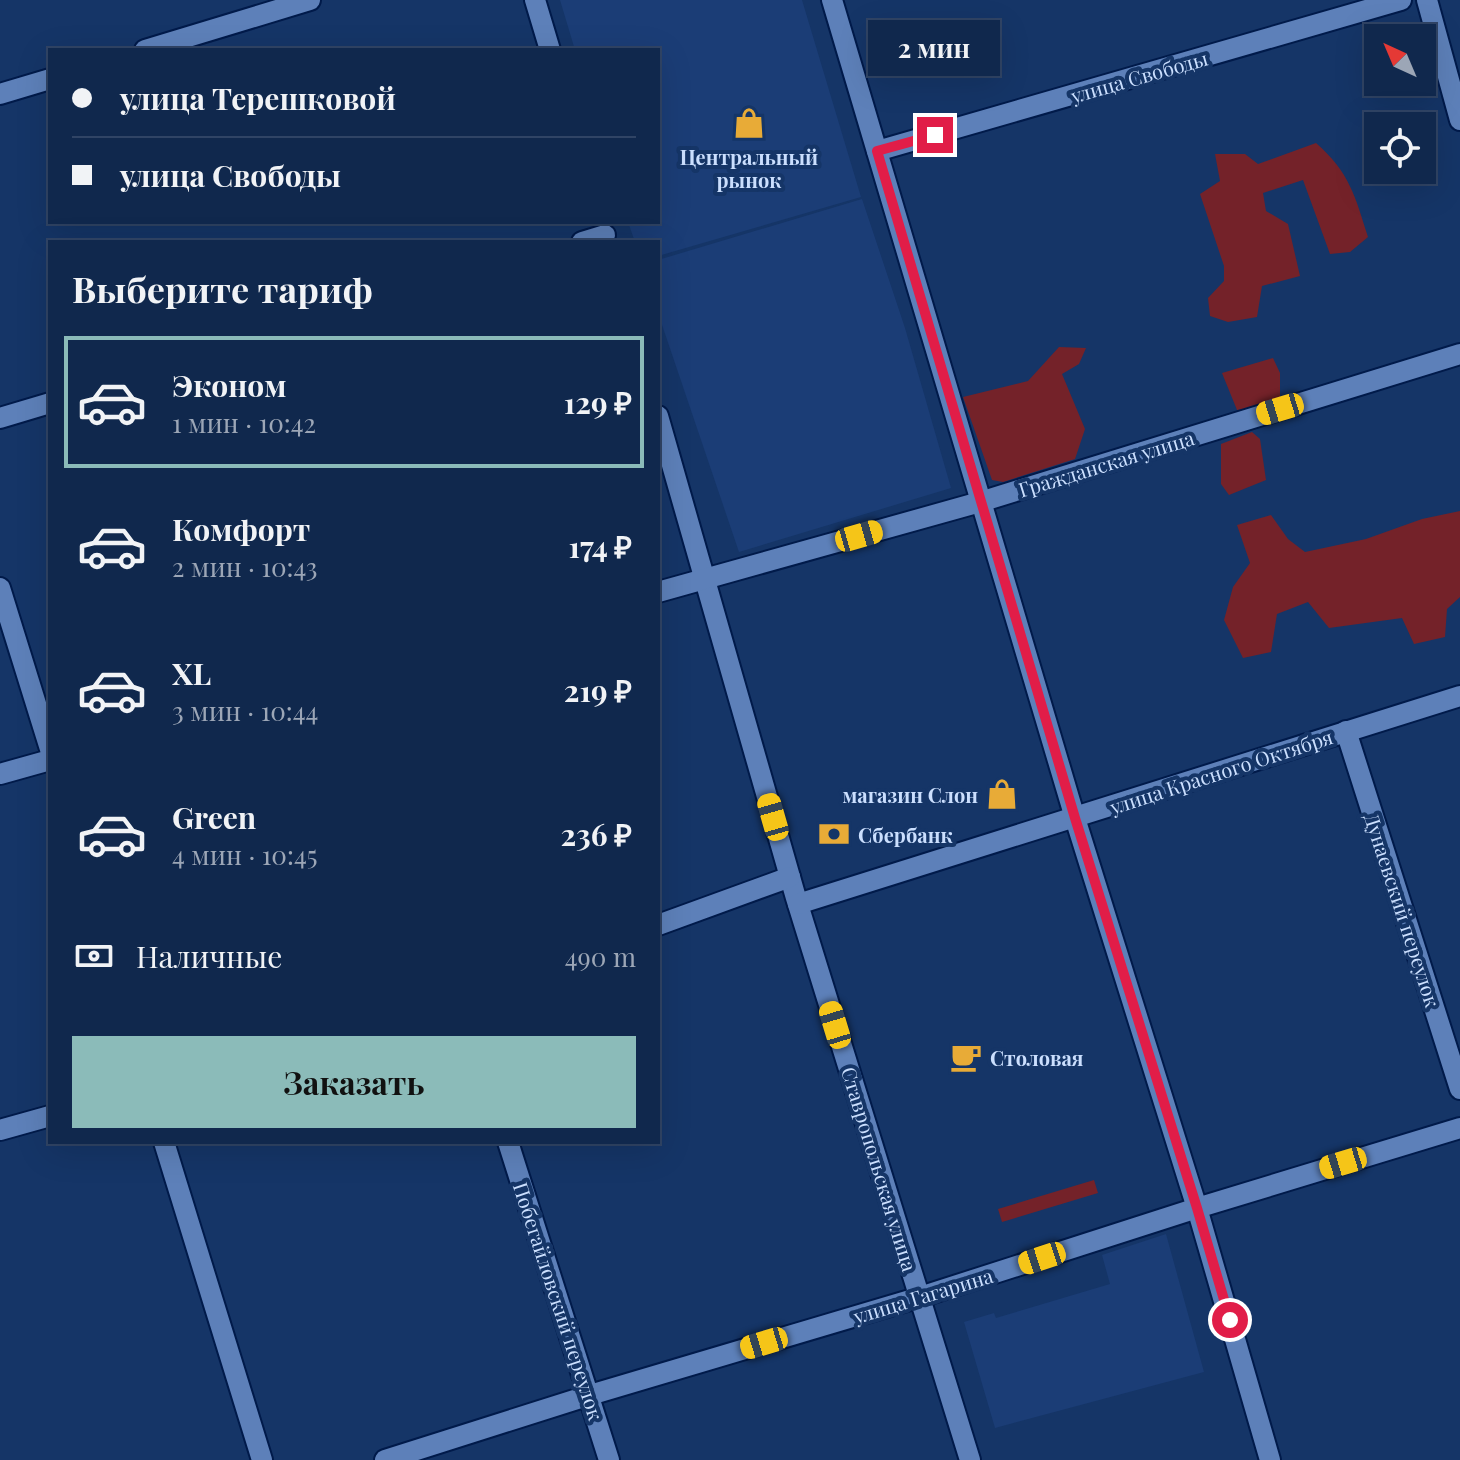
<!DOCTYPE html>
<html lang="ru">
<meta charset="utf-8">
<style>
:root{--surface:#10284d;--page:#193054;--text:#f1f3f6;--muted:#9ca6b6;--line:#304465;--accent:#8bbbb9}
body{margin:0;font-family:"Playfair Display",serif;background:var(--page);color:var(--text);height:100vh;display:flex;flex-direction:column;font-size:30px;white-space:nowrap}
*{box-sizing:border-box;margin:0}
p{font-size:26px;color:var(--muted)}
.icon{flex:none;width:44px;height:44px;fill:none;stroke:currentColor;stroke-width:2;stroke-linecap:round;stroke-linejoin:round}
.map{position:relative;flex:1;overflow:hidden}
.panel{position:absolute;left:48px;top:240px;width:612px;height:904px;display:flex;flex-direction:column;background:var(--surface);border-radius:0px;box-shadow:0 8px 32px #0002,0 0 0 2px var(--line)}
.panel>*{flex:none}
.top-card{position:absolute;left:48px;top:48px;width:612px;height:176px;border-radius:0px;box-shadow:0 8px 32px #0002,0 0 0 2px var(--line);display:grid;align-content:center;height:176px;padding:0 24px;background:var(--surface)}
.needle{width:52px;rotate:316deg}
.buttons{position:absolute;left:1364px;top:24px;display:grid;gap:16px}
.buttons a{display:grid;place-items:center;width:72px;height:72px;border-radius:0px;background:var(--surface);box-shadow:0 8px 32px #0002,0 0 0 2px var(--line);font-size:40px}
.end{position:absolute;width:36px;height:36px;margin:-18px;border:10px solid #e11d48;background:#fff;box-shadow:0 0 0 4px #fff}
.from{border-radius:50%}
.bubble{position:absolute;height:56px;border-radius:0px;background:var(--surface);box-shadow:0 8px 32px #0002,0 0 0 2px var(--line);font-size:26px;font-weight:700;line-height:56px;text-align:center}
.car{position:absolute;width:24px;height:48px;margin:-24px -12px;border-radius:10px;box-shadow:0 0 6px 2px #0007;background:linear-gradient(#f5c518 24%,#345 0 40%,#f5c518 0 76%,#345 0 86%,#f5c518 0)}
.top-card b{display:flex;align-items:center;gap:28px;height:76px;font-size:30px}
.top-card b+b{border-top:2px solid var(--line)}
.top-card i{width:20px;height:20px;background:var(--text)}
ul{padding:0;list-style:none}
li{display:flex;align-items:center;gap:24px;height:132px;margin:0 16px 12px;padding:0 8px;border:4px solid transparent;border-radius:0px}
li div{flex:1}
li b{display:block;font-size:30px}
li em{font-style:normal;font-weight:700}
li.current{border-color:var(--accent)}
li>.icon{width:72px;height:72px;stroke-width:1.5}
h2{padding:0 24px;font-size:36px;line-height:96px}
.pay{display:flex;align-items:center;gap:20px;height:88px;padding:0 24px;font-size:30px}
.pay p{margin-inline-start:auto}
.cta{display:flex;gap:16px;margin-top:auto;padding:16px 24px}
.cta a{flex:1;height:92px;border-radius:0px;background:var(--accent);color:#111;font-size:32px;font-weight:700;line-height:92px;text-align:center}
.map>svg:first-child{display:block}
.built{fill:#1b3d76}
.green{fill:#742229}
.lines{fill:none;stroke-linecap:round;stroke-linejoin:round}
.minor-casing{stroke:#001a4a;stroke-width:24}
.minor{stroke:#5d80b9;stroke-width:20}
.route{stroke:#e11d48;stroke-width:10}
.labels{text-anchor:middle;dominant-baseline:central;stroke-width:8;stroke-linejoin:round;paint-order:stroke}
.street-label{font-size:20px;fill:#cbdffe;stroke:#153567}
.poi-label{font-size:20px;font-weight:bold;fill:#cbdffe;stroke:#153567;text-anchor:start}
</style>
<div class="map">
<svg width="1460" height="1460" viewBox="0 0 1460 1460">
<rect width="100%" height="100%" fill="#153567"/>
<g class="built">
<path d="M560,0h242l59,197 -203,59v-14h-23l-7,-20h30v-172h-83z"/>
<path d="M862,199l43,129 46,160 -212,64 -81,-239v-53z"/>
<path d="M1166,1234l38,138 -209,56 -31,-106 30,-9 2,5 114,-34 -8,-29z"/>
</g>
<g class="green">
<path d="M1316,143c34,30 39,53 52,94l-18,15 -20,2 -27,-74 -40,13 3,18 22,13 12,52 -38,10 -5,31 -29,5 -18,-6 -2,-18 16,-17v-15l-24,-72 20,-13 -5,-27h30l13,10z"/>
<path d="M1059,347l27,1 -7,16 -17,10 23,55 -10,30 -72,23 -11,-2 -29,-83 65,-16z"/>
<path d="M1273,358l7,15v25l-17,9 -26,3 -15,-37z"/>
<path d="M1252,432l8,7 6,41 -37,15 -8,-11v-40z"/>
<path d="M1460,511v86l-13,12 -2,28 -31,7 -12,-26 -73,10 -21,-26 -31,12 -6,38 -28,6 -19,-38 9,-33 17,-24 -13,-38 34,-10 17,24 17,13 61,-13 56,-20z"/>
<path d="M1094,1180l4,13 -96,29 -4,-13z"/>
</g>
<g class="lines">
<defs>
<g id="minor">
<path d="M535,0l15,50"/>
<path d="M832,0l243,818 122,390 73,252"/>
<path d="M1427,0l33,120"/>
<path d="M145,50l165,-50"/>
<path d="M0,94l50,-15"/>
<path d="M877,151l524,-151"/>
<path d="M582,242l23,-7"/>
<path d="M658,416l138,482 174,562"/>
<path d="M0,418l50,-15"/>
<path d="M0,588l50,161"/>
<path d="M658,592l322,-90 480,-148"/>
<path d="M1346,731l114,358"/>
<path d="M0,774l50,-14"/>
<path d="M798,904l662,-208"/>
<path d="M658,925l132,-48"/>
<path d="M0,1130l50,-14"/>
<path d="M164,1142l98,318"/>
<path d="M508,1142l101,318"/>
<path d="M385,1460l205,-65 330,-98 277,-89 263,-80"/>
</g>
</defs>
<use href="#minor" class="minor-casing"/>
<use href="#minor" class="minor"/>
</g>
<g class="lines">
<path class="route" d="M935,135l-58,16 198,667 122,390 33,112"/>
</g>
<defs>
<symbol id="shop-bare" viewBox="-9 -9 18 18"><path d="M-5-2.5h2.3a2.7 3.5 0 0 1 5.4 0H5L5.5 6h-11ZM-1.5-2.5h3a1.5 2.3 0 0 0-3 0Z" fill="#e8ab37" stroke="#153567" stroke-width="2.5" paint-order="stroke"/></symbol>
<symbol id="bank-bare" viewBox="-9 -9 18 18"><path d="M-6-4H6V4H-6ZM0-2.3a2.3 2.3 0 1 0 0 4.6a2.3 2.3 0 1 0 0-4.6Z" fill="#e8ab37" stroke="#153567" stroke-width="2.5" paint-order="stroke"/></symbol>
<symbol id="cafe-bare" viewBox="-9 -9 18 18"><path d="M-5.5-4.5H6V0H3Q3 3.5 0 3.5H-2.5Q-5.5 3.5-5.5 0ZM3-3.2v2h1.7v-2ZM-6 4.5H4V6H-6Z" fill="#e8ab37" stroke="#153567" stroke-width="2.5" paint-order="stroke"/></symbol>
</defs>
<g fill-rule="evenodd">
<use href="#shop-bare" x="727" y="101" width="44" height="44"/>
<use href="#shop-bare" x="980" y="772" width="44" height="44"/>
<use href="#bank-bare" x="812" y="812" width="44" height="44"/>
<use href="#cafe-bare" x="944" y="1035" width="44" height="44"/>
</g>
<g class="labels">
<g class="street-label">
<text transform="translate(1139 76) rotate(-16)">улица Свободы</text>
<text transform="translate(1106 463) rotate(-17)">Гражданская улица</text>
<text transform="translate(1221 771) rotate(-18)">улица Красного Октября</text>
<text transform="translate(1403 910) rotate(72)">Дунаевский переулок</text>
<text transform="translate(880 1169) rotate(73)">Ставропольская улица</text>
<text transform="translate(923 1295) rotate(-17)">улица Гагарина</text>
<text transform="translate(559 1301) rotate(72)">Побегайловский переулок</text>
</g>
<g class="poi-label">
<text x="749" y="156" text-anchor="middle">Центральный<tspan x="749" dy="23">рынок</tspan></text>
<text x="978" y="794" text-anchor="end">магазин Слон</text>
<text x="858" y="834">Сбербанк</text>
<text x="990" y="1057">Столовая</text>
</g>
</g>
</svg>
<div class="buttons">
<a><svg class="needle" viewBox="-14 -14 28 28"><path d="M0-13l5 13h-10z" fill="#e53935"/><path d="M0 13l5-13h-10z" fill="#9ca6b6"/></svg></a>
<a><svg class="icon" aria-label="locate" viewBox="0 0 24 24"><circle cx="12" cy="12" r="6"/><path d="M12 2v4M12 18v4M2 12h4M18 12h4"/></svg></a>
</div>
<i class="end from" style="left:1230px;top:1320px"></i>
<i class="end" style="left:935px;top:135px"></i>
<div class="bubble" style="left:868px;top:20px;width:132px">2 мин</div>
<i class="car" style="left:1280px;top:409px;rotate:253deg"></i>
<i class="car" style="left:859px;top:536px;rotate:74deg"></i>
<i class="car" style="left:773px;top:817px;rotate:344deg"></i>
<i class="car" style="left:835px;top:1025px;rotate:343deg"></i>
<i class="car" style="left:1343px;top:1163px;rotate:253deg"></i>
<i class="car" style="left:1042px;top:1258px;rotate:252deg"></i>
<i class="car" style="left:764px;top:1343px;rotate:253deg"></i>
<div class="top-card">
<b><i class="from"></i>улица Терешковой</b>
<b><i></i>улица Свободы</b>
</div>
<section class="panel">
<h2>Выберите тариф</h2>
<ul>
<li class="current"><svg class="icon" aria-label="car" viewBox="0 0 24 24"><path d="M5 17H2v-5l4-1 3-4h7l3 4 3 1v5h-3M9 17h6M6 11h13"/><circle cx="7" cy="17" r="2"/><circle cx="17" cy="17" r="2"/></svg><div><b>Эконом</b><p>1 мин · 10:42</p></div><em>129 ₽</em></li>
<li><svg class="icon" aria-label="car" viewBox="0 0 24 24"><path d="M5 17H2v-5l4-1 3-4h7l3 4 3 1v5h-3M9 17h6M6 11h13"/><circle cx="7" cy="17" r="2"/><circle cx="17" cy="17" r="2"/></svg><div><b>Комфорт</b><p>2 мин · 10:43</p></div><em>174 ₽</em></li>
<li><svg class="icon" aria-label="car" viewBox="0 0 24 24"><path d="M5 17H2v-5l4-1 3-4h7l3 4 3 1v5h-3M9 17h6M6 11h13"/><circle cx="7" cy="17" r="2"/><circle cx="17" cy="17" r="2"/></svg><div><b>XL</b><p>3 мин · 10:44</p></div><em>219 ₽</em></li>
<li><svg class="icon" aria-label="car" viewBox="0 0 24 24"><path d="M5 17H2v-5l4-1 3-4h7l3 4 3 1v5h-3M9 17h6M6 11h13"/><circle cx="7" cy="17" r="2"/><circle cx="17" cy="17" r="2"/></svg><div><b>Green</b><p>4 мин · 10:45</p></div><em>236 ₽</em></li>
</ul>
<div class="pay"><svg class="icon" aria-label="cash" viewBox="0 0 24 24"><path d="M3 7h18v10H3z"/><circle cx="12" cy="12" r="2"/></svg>Наличные<p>490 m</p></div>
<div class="cta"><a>Заказать</a></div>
</section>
</div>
